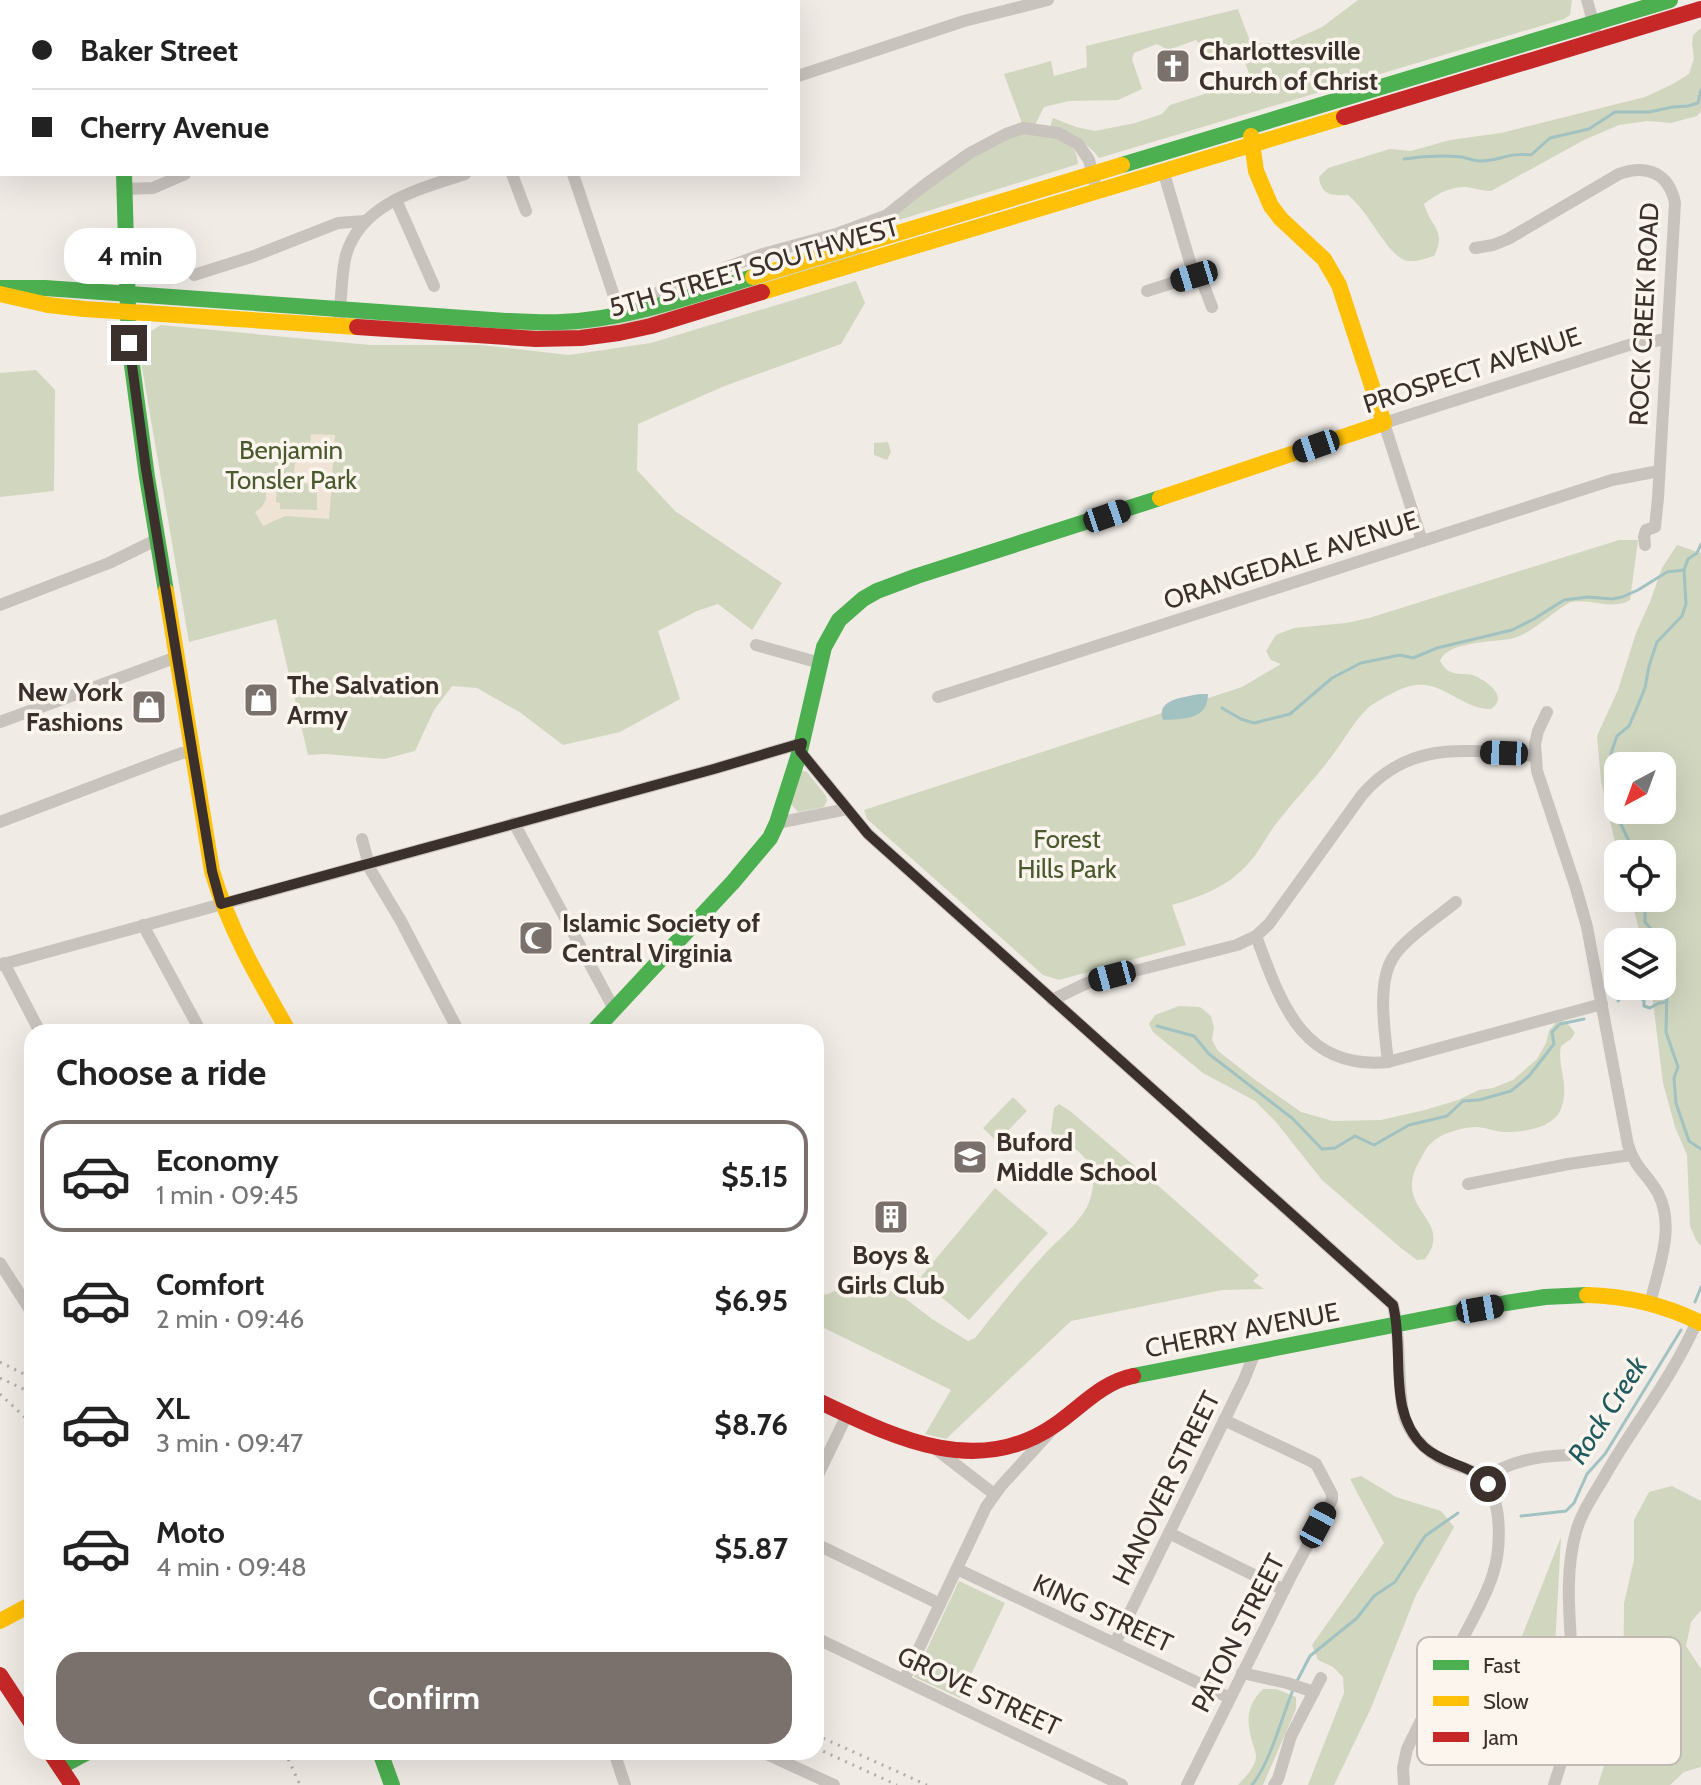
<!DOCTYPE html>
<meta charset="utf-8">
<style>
:root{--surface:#fff;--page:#f6f6f6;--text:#222;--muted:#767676;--line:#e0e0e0;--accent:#7a716c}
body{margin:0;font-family:Cabin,sans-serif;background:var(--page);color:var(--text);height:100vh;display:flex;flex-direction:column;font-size:30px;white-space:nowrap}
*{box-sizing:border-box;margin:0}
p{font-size:26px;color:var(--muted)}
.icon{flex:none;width:44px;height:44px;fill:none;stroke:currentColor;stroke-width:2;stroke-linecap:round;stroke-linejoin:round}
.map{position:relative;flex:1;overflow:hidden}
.drawer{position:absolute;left:24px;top:1024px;width:800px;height:736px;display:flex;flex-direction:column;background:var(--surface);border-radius:24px;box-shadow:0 8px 32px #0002}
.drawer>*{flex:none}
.top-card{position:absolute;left:0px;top:0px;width:800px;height:176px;box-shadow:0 8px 32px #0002;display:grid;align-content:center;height:176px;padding:0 32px;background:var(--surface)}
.needle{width:52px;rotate:221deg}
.tools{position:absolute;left:1604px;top:752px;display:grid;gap:16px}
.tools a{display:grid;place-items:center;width:72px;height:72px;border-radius:16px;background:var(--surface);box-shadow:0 8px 32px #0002;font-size:40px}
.end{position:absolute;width:36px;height:36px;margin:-18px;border:10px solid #3b302b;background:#fff;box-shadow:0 0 0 4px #fff}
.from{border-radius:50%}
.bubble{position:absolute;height:56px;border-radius:24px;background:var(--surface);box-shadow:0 8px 32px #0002;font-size:26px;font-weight:700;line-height:56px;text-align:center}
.car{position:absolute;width:24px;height:48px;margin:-24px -12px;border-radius:10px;box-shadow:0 0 6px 2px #0007;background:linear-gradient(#222 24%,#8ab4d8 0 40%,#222 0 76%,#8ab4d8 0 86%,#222 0)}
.top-card b{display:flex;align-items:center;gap:28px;height:76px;font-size:30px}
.top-card b+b{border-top:2px solid var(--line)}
.top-card i{width:20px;height:20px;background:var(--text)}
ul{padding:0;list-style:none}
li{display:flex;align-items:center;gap:24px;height:112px;margin:0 16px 12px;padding:0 16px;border:4px solid transparent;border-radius:24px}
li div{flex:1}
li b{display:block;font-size:30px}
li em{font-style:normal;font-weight:700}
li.on{border-color:var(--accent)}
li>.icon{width:72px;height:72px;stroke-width:1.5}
h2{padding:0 32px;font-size:36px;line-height:96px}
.primary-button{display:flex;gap:16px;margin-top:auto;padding:16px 32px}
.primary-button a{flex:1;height:92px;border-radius:24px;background:var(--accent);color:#fff;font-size:32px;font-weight:700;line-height:92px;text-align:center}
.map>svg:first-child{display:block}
.green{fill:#d1d6bf;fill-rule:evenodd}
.plaza{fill:#eee3d5;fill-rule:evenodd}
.water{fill:#a1c2c1}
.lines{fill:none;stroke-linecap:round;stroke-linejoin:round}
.stream{stroke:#a1c2c1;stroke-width:3}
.street{stroke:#c9c3be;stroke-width:12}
.fast{stroke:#4caf50;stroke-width:16}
.slow{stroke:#ffc107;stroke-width:16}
.jam{stroke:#c62828;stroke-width:16}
.rail{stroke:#b1aca8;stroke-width:3;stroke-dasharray:2 6;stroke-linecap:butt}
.route{stroke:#3b302b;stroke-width:10}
.labels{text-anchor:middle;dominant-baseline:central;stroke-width:7;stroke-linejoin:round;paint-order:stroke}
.poi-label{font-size:26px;font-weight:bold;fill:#3b302b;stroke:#fbf5ee;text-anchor:start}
.street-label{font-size:26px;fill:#3b302b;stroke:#fbf5ee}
.park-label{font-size:26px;fill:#4a5a2e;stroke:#fbf5ee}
.water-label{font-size:28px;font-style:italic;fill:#1f5a5e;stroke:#fbf5ee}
.key{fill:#fbf5ee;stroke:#c1bab4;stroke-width:2}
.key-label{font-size:22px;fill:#3b302b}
</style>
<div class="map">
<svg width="1701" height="1785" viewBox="0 0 1701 1785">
<rect width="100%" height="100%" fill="#f0ebe5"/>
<g class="green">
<path d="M1358,0h214l-2,15 -6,4 -465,139c-11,-16 -31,-24 -49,-31l3,-9 23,9 19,4 40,-8 27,-9 8,-9 81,-26 -12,-33 -31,8 -12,-14 -28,10 -11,-6 -23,9 -2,6 10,30 -24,11 -49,1 -25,6 -9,18 -12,1 -19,-52 47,-13 3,15 33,-9 -1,-21 152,-37 13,35 38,-2 33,-15z"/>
<path d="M1701,28v83l-4,5 -26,7 -24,-2 -28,4 -35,15 -93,51c-9,0 -16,-3 -25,-4 -16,-1 -31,8 -42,17 7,24 23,26 10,52 -10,3 -22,8 -32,3 -19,-12 -34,-48 -54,-64 -16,1 -27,0 -29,-18l9,-9 62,-19 21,2 39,-11 51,-7 144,-36 26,-12 18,-11 5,-16 -2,-14 1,-9z"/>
<path d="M1020,132c23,2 57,2 58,32l-179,56 -7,-1v-2l59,-47z"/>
<path d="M861,252l7,3 -216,66 -90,13 -211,-14 -5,-4 196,11z"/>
<path d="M856,281l9,22 -24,41 -119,43 -84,37 -1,46 38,41 107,72 -30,47 -34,-26 -21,7 -39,20 22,68 -60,33 -57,13 -42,-32 -44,-25 -25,-2 -18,24 -19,41 -31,8 -58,-5 -18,1 -32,-136 -87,23 -50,-292 7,-16 15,-9 209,20h111l88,10 82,-12z"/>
<path d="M36,370l19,20 -1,101 -54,6v-124z"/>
<path d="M888,442l3,10 -4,8 -13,-5v-12z"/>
<path d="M1619,540h19l-8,60c-18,11 -39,-2 -59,2 -20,10 -38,32 -61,37 -18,3 -64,3 -70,22 3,4 5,8 9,10 8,5 18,1 26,5 13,6 34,21 16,33 -29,1 -49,-31 -81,-23 -9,2 -36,16 -43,23 -12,11 -23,31 -33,44 -17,24 -37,44 -55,67 -12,14 -19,32 -32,45 -20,22 -47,32 -75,40l14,40 -127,35 -16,-5 -176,-156 -3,-9 378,-123 39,-23 -10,-4 -5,-9 10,-16 18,-7 52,-5 23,-5z"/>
<path d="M1677,545l24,8v693l-5,-6 -6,-14 -3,-71 -12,-28 -12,-44 -12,-97h11v-44h-20l-11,-44h31v-44h-44v2l-17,-75 -4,-45 21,-46 18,-57 14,-31 12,-34zM1618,766h44v44h-44z"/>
<path d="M803,771l4,1 19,24 1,5 -3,6 -26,5 -7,-8 10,-32z"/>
<path d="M1179,1006l21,1 11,9 3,12 -2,12 6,11 36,28 47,33 32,9 48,-1 44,-10 33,-10 21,-10 14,-2 20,-8 24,-21 9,-16 3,-12 7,-9 5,-2 8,5 6,8 -4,6 -10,7c-4,21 8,36 1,60 -6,22 -37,26 -57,26 -10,0 -20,-5 -30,-5 -15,1 -34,6 -45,17 -4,4 -7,11 -10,16 -30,51 36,58 5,99l-8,1 -16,-12 -79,-68 -46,-58 -21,-21 -52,-28 -50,-41 -4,-8 6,-9z"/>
<path d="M1013,1097l14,14 -30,31 -14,-14z"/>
<path d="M1059,1104l11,7 100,85 89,79 -6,6 11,8 -42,1 -151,31 -125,118 -21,-5 26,-44 -135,-66v-28l12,-2 6,-3 9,2 25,-6 23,4 11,5 30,23 36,22 7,-3c22,-27 43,-55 67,-81 15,-17 34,-30 45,-50 5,-10 8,-25 5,-36 -6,-18 -25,-29 -40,-38l-1,-3 3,-22z"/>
<path d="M995,1188l53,45 -79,87 -50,-41z"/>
<path d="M1361,1476l35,21 45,14 13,16 -38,68 -45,113 -37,77h-26l36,-92 -1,-16 -10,-10 -15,-7 -6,-15 72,-102 -34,-64z"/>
<path d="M1672,1486l29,15v109l-10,12 -5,24 15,23v98l-17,5 -14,13h-72l25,-80 1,-102 10,-43v-40l15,-28z"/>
<path d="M1561,1537l-6,110 -15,9 -9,14 -15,39 -22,44 -11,11 -7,1 2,-17z"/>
<path d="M959,1581l46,22 -45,95 -46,-21z"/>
<path d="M1263,1689h13l20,8v12l-33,76h-25c7,-8 17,-17 18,-28 0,-6 -4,-14 -5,-20 -5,-20 -3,-33 12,-48z"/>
</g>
<path class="plaza" d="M311,434l24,1 -6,84 -44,-3 -22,10 -8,-14 6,-4 5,-8v-13l-3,-5 -9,-5h-11l-12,4 1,-9 62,2 2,-27 10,1 4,-3zM281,482l36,2v26l-37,-1v-6l-4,-1 1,-14h3z"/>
<path class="water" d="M1200,694h8c0,26 -25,25 -45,26 -8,-21 22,-23 37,-26z"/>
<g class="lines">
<g class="stream">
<path d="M1404,159c19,-3 38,-4 58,-2 6,1 12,4 18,4 19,0 29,-9 51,-6l19,-17 39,-9 26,-17h34l24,-5 15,-1 10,-3 3,-13"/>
<path d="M1222,708l19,11 13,4 36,-9 42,-36 29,-15 39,-8 13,3 24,-10 75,-18 22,-11 30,-19 24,-3 24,2 10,-2 16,-7 29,-18 17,-2"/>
<path d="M1635,854l-18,-38 -6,-63 6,-17 12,-10 9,-21 7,-17 4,-22 8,-24 25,-26 4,-12 -2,-34 4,-11 9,-6 4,-9"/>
<path d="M1645,898v24l12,14 1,6"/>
<path d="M1662,965l5,22 -1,45 12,35 -4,11 2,25 13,38 12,8"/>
<path d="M1618,1001l4,-5 18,1 4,4v5l6,2 9,-5 8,-1"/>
<path d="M1157,1026l37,10 15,18 83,64 30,31 13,-1 20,-12 19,9 35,-20 38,-9 16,-15 16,-1 32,-9 18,-15 25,-32 -2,-12 8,-8 24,-5"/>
<path d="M1695,1302l6,-15"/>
<path d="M1521,1516l45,-5 8,-8 13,-29 18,-20 76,-124"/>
<path d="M1296,1683l14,-27 47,-38 17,-22 21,-14 30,-46 33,-23"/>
<path d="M1252,1785c19,-24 29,-66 41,-95"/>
</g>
<g class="street">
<path d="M211,0l1,2"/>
<path d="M382,0l1,2"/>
<path d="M502,0l1,2"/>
<path d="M728,0v2"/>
<path d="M1587,0l8,29"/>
<path d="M284,2l4,-2"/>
<path d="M0,36l2,-1"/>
<path d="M798,76l166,-55 84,-21"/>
<path d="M0,77l2,-1"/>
<path d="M0,151h2"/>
<path d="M1163,170l31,106 10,10 8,21"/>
<path d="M512,174l14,37"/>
<path d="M573,174l47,140"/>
<path d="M124,189l29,-1 32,-14"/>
<path d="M396,200l38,86"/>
<path d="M1475,248l18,-3 15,-6 111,-65c28,-10 50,-1 56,29l-17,295 -3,29 -9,3 -2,7 1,8"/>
<path d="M194,275l60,-19 84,-33 27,-2"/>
<path d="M1147,291l47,-15"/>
<path d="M662,304l-3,-12 104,-38 73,-20 51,-19 39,-31 44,-31 36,-19 17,-6 35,5 20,11 11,16 8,31"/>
<path d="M339,317c3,-20 2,-43 7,-62 15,-52 74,-66 119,-81"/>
<path d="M1422,541l-38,-118 245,-78 38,-6"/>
<path d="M0,605l109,-42 49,-24"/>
<path d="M756,645l64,18"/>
<path d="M938,697l674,-217 47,-9"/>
<path d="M1547,712l-9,19 -3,13 2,27 39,117 11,39 41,218c7,23 20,30 30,48 18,35 0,75 -8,111"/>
<path d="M0,722l177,-65"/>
<path d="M800,751l68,83 525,471c7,29 5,60 8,90 1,8 1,17 4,24 8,21 26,37 47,45 13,5 28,7 36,21 14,22 13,64 5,89 -7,23 -20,44 -31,66 -18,36 -37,72 -55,109l-4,19 1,17"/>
<path d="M0,822l168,-64 14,-5h11"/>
<path d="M514,823l100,186"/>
<path d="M777,823l70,-14"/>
<path d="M362,839l8,30 31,52 58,111"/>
<path d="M143,925l58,107"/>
<path d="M1256,936c25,67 46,134 132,126l214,-58"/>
<path d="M4,963l36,69"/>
<path d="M0,965l714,-196 88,-26"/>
<path d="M1052,1000l35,-17 150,-38 19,-9 13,-12 93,-129c48,-56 106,-45 173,-39"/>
<path d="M1388,1062c-3,-30 -12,-80 6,-106 11,-17 45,-40 62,-54"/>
<path d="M1468,1184l100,-20 63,-9"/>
<path d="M0,1263l32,50"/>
<path d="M937,1450l57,44"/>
<path d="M816,1479l31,-64"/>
<path d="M1483,1479c27,-18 54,-23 86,-24"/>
<path d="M1169,1533l115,57"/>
<path d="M816,1544l124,60"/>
<path d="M957,1569l273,129"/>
<path d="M816,1638l306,147"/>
<path d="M1115,1643l129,-263 11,-28"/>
<path d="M1242,1673l45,10 27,9"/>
<path d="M904,1680l82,-173 15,-21 51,-56"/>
<path d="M614,1752l11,33"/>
<path d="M762,1752l72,33"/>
<path d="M1187,1785l104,-209 41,-76v-6l-16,-30 -5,-3 -87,-41"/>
<path d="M1274,1785l4,-6 13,-43 30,-58"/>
<path d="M1554,1785c8,-25 17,-51 19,-77 3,-58 -13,-119 3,-176 6,-22 20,-40 31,-60 29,-50 67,-97 90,-151"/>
</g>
<g class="fast">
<path d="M1122,165l548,-165"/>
<path d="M124,174l5,169 18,134 19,114"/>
<path d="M0,288h45l461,33c18,0 37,2 55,1 64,-2 131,-26 192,-45"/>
<path d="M593,1032l140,-150 37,-44 7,-15 23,-72 24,-104 15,-27 24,-21 14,-8 40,-15 243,-78"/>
<path d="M1133,1376l373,-73 39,-6 42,-2"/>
<path d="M380,1752l12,33"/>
<path d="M60,1767l28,-15"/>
</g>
<g class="slow">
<path d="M117,0v2"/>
<path d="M753,277l369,-112"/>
<path d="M762,292l582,-175"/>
<path d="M0,294l48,11 36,4 273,18"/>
<path d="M1160,498l224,-75 -45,-138 -15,-26 -43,-40 -10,-13 -15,-35 -5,-35"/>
<path d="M166,591l46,280c17,58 47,109 77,161"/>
<path d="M1587,1295c40,1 78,10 114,28"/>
<path d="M0,1621l32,-17"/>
</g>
<g class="jam">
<path d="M1344,117l357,-108"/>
<path d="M357,327l179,12 45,-1 38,-5 32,-7 111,-34"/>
<path d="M816,1400c76,36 160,80 239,25 25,-17 47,-43 78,-49"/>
<path d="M0,1675l32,49"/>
<path d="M50,1752l22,33"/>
</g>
<g class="rail">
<path d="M0,1362l32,16"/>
<path d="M0,1378l32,15"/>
<path d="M0,1394l32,30"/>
<path d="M816,1735l111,50"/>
<path d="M816,1748l81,37"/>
<path d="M285,1752l15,33"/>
</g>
</g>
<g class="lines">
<path class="route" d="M129,343l17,126 66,402 9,33 493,-135 88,-26 -2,8 68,83 525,471c12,46 -7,106 31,142 20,18 47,17 64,37"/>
</g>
<defs>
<symbol id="church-square" viewBox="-11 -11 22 22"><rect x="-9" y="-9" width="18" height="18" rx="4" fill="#7a716c" stroke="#fbf5ee"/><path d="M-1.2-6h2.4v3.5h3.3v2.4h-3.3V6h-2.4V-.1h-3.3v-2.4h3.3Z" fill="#fff"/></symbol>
<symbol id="shop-square" viewBox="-11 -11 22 22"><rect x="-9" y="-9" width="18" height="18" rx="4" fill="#7a716c" stroke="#fbf5ee"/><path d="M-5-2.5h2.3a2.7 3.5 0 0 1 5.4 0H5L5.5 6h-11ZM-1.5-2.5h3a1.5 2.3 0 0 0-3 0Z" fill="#fff"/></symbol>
<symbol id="mosque-square" viewBox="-11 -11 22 22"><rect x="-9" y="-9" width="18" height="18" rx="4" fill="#7a716c" stroke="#fbf5ee"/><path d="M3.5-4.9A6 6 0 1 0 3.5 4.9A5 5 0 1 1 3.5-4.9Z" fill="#fff"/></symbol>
<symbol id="school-square" viewBox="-11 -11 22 22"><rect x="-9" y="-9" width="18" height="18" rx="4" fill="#7a716c" stroke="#fbf5ee"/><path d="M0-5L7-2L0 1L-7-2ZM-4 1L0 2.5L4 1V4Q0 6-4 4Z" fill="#fff"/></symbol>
<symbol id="building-square" viewBox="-11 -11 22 22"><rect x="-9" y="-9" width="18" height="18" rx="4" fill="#7a716c" stroke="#fbf5ee"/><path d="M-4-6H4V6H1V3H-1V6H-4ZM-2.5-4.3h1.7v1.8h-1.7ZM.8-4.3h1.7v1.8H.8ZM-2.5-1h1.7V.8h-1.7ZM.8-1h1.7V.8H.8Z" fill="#fff"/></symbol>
</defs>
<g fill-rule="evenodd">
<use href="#church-square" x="1153" y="46" width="40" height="40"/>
<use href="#shop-square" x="241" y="680" width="40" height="40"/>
<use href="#shop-square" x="129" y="687" width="40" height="40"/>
<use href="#mosque-square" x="516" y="918" width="40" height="40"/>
<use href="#school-square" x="950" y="1137" width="40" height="40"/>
<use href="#building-square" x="871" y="1197" width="40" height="40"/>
</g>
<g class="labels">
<g class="poi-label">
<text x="1199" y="51">Charlottesville<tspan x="1199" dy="30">Church of Christ</tspan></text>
<text x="287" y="685">The Salvation<tspan x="287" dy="30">Army</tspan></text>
<text x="123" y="692" text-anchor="end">New York<tspan x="123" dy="30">Fashions</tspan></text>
<text x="562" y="923">Islamic Society of<tspan x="562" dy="30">Central Virginia</tspan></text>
<text x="996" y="1142">Buford<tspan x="996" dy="30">Middle School</tspan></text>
<text x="891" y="1255" text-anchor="middle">Boys &amp;<tspan x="891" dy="30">Girls Club</tspan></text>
</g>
<g class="street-label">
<text transform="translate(754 267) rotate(-16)">5TH STREET SOUTHWEST</text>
<text transform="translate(1644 314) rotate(-87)">ROCK CREEK ROAD</text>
<text transform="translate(1472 370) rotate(-18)">PROSPECT AVENUE</text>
<text transform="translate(1291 560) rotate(-18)">ORANGEDALE AVENUE</text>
<text transform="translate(1242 1330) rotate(-11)">CHERRY AVENUE</text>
<text transform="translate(1166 1488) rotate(-64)">HANOVER STREET</text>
<text transform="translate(1103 1613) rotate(25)">KING STREET</text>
<text transform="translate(1238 1633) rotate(-63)">PATON STREET</text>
<text transform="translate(979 1691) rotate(25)">GROVE STREET</text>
</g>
<g class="park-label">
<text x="291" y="450">Benjamin<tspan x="291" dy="30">Tonsler Park</tspan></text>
<text x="1067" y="839">Forest<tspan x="1067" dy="30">Hills Park</tspan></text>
</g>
<g class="water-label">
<text transform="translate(1607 1410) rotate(-57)">Rock Creek</text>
</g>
</g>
<rect x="1417" y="1637" width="264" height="128" rx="12" class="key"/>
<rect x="1433" y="1660" width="36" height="10" fill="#4caf50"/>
<rect x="1433" y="1696" width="36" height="10" fill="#ffc107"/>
<rect x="1433" y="1732" width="36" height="10" fill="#c62828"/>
<g class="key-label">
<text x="1483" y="1673">Fast</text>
<text x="1483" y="1709">Slow</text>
<text x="1483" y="1745">Jam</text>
</g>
</svg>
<div class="tools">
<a><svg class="needle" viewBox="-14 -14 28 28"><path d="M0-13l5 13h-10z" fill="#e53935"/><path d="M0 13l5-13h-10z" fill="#767676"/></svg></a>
<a><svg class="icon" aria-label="locate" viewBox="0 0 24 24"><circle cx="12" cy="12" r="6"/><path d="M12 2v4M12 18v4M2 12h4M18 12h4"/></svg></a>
<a><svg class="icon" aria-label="layers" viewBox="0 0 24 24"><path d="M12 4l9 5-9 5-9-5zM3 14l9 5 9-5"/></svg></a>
</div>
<i class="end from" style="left:1488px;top:1484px"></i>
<i class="end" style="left:129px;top:343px"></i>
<div class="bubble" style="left:64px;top:228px;width:132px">4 min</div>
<i class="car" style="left:1194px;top:276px;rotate:253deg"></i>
<i class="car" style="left:1316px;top:446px;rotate:251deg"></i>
<i class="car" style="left:1107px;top:516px;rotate:71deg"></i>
<i class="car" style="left:1504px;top:753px;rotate:272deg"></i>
<i class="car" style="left:1112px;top:976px;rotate:255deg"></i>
<i class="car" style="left:1480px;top:1309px;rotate:80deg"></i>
<i class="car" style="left:1318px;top:1525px;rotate:28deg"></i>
<div class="top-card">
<b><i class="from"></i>Baker Street</b>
<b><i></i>Cherry Avenue</b>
</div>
<section class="drawer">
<h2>Choose a ride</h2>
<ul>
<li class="on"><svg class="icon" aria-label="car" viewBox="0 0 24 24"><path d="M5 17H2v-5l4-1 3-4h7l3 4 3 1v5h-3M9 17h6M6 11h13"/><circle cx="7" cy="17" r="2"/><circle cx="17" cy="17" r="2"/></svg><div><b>Economy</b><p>1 min · 09:45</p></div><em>$5.15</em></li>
<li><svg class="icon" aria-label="car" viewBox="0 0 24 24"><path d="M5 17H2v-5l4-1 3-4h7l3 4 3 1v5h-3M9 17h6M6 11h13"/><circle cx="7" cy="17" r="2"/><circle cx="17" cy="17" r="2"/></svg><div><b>Comfort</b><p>2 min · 09:46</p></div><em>$6.95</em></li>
<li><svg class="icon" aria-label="car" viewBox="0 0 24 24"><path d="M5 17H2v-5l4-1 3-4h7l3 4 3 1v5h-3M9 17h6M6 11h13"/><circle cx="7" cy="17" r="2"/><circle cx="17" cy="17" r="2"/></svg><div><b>XL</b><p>3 min · 09:47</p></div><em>$8.76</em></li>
<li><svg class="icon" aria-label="car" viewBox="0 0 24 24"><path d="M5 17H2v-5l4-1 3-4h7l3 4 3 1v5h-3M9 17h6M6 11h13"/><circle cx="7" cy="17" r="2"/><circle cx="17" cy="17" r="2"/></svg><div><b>Moto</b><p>4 min · 09:48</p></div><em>$5.87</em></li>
</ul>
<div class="primary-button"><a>Confirm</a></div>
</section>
</div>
